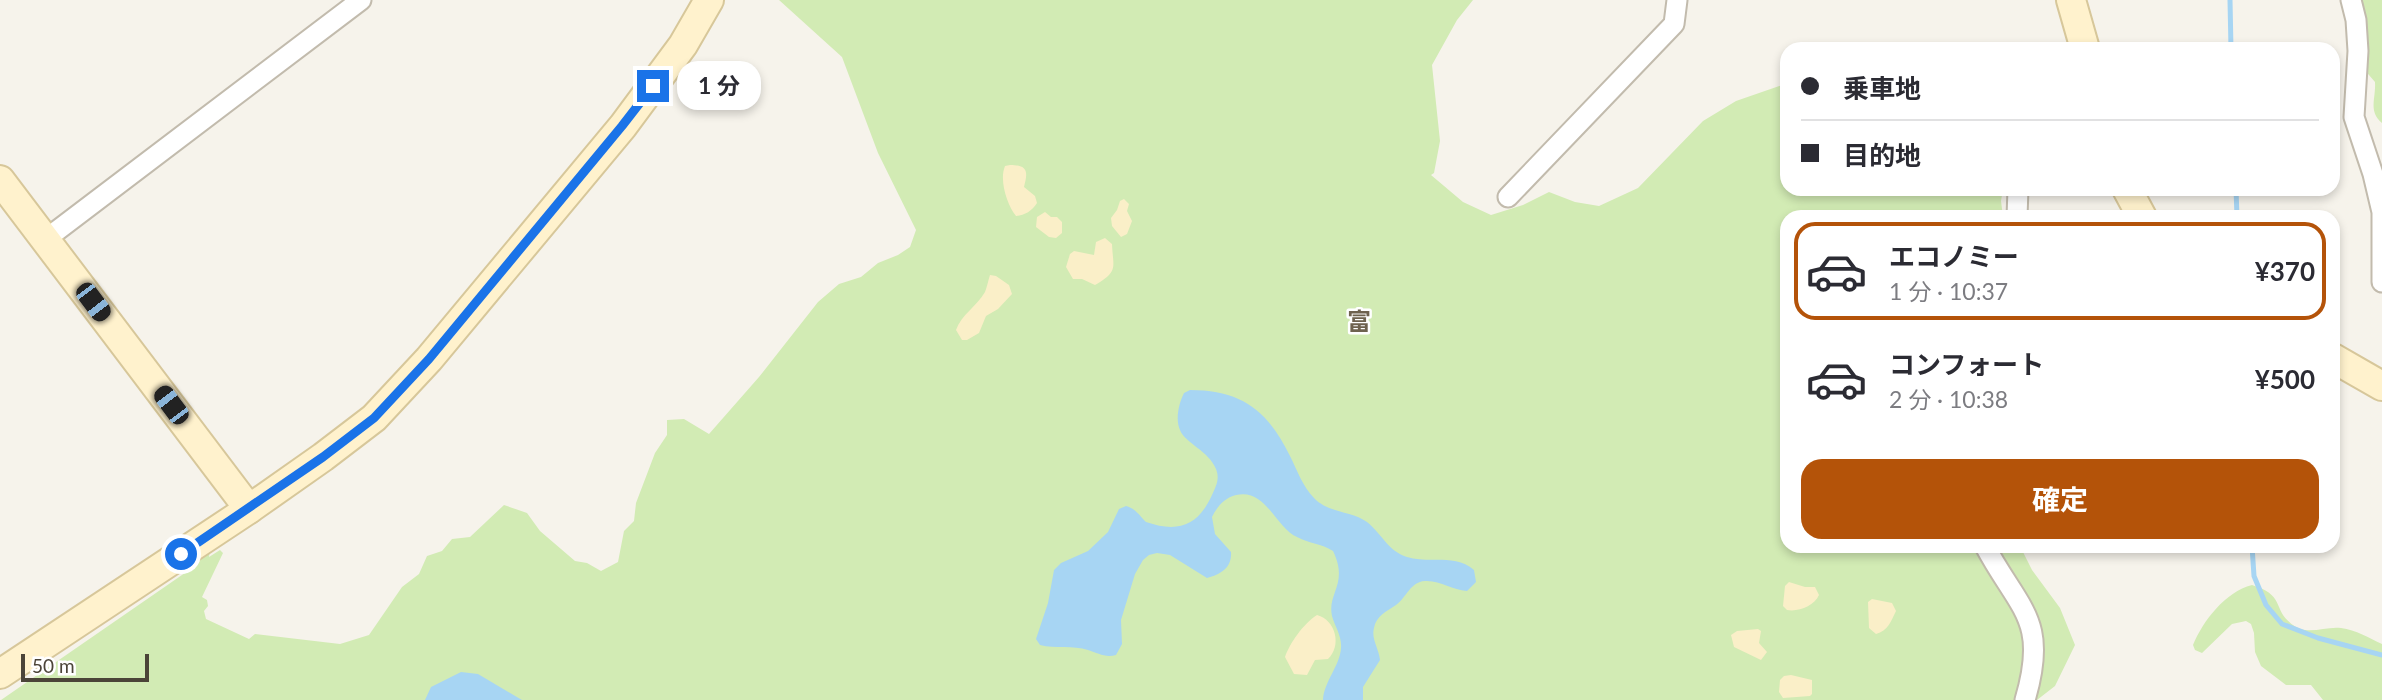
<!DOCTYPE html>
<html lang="ja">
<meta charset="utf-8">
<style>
:root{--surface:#fff;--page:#f7f7f7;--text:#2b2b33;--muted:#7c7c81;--line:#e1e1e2;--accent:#b45309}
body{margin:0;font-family:Lato,"Noto Sans JP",sans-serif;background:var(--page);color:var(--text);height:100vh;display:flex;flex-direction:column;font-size:26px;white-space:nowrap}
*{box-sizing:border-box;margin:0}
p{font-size:23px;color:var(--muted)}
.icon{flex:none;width:38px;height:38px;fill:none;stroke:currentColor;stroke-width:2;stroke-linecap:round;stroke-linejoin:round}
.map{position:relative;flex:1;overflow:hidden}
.details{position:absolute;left:1780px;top:210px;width:560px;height:343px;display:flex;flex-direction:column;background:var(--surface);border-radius:21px;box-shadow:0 4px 10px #0003}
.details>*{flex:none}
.top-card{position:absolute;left:1780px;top:42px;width:560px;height:154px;border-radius:21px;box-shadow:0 4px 10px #0003;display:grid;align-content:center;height:154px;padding:0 21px;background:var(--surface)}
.scale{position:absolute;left:21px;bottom:18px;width:128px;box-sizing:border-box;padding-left:7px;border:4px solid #4b4438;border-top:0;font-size:19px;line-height:24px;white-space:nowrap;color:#4b4438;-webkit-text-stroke:5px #fff;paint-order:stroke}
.end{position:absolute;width:32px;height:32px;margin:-16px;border:9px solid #1a73e8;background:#fff;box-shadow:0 0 0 4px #fff}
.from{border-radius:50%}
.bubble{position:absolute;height:49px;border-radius:21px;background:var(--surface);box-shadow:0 4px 10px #0003;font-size:23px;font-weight:700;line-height:49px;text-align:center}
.car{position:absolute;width:21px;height:42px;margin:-21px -10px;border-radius:9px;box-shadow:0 0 5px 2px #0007;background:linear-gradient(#222 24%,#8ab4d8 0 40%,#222 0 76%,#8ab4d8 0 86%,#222 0)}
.top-card b{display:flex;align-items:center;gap:24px;height:66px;font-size:26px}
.top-card b+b{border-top:2px solid var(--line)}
.top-card i{width:18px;height:18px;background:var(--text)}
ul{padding:12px 0 0;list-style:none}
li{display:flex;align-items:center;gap:21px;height:98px;margin:0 14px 10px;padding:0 7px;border:4px solid transparent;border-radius:21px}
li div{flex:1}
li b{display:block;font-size:26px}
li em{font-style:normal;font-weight:700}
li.active{border-color:var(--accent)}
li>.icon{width:63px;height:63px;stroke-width:1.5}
.primary-button{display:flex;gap:14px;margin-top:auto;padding:14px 21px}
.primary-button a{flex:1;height:80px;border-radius:21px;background:var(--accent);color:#fff;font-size:28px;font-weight:700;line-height:80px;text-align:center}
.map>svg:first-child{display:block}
.green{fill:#d2ebb4}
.sand{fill:#faefc8}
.water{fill:#a7d5f3}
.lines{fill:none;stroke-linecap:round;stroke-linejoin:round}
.stream{stroke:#a7d5f3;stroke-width:5}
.street-casing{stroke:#c2bbad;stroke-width:23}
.secondary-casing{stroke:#d7c79a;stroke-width:32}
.street{stroke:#fff;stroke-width:19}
.secondary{stroke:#fff2cd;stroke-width:28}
.route{stroke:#1a73e8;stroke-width:9}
.labels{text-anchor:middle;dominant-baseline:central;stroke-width:5;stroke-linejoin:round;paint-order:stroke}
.quarter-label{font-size:24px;font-weight:bold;fill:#6e624f;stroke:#fff}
</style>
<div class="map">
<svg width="2382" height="700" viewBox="0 0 2382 700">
<rect width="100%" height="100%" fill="#f6f3eb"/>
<g class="green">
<path d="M779,0h694l-16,20 -25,45 8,76 -6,32 -3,2 32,27 28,13 32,-10 26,-13 26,10 24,4 39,-18 65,-67 33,-20 49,-17 2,105h216l-2,12 2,16h-216v329h233l12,24 28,38 15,37 -20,41 -18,14h-2036l194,-134 3,-10 12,-6 -1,7 11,-7 3,3 -21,44 5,3 1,6 -4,5 2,8 43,20 6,-5 85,10 29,-9 33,-48 17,-13 8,-18 15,-5 10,-12 18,-2 34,-32 23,8 13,18 35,30 12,2 14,8 17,-9 6,-31 10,-10 2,-18 19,-50 12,-18v-15l17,-1 25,15 50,-57 59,-75 21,-18 22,-7 17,-14 20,-8 12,-8 6,-17 -38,-77 -36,-96z"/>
<path d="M2343,0h39v123c-14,-12 -6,-24 -7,-41l-12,-14z"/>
<path d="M2252,585c35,11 19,24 41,40 14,11 32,1 48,3 15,2 28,10 41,16v56h-59l-12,-15h-25l-25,-19 -6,-14 -1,-19 -3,-9 -5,-3 -14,3 -30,29 -7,-3 -2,-5c10,-24 32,-53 59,-60z"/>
</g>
<g class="sand">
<path d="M1010,165c20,0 17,9 14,22l11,9 2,7c-5,8 -12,12 -21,13 -9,-11 -17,-36 -11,-50z"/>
<path d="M1124,199l5,5 -2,7 5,10 -5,13 -6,3 -9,-11 -1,-8 6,-8 3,-9z"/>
<path d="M1045,212l6,5h6l5,5v11l-6,5 -7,-1 -13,-10 1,-10z"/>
<path d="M1105,238l7,6c1,24 7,27 -17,41l-13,-6h-9l-7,-12 4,-13 4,-3 20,4 2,-13z"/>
<path d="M990,275l6,1 13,9 3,9 -14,15 -12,7 -7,17 -12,7h-5l-6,-10c5,-15 21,-24 29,-38 2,-5 3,-11 5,-17z"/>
<path d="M1789,582l16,5h10l4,8c-5,11 -20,17 -32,15l-4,-4 2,-20z"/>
<path d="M1872,599l20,4 4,8c-5,10 -8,20 -20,23l-7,-6 -1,-26z"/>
<path d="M1317,615c19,5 25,31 11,44l-13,1 -8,15 -13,-1 -9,-17c5,-14 18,-33 32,-42z"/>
<path d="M1758,629l3,2 -2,12 8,9 -6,8 -27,-13 -3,-12 6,-4z"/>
<path d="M1791,675l21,5v14l-2,2 -27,2 -4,-6 1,-12 4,-4z"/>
</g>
<g class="water">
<path d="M1190,390c52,0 78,21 100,66 7,14 13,31 24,42 14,15 38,13 53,24 15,12 21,29 40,35 22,7 48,-4 67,13l2,12 -9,9c-15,-1 -27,-11 -42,-10 -15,1 -18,16 -29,24 -9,6 -20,11 -22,23 -3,11 5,21 6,32l-17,27v13h-40c1,-19 17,-34 18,-52 1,-12 -6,-21 -9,-32 -5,-23 17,-32 1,-65 -12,-8 -23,-7 -36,-14 -22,-10 -31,-49 -61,-42 -12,3 -19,12 -24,22l3,17 16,18c1,16 -10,22 -24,26l-37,-23 -13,-2 -8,2 -6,5 -8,14 -14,46 1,24 -6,11c-11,3 -18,-2 -28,-5 -15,-5 -33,-1 -48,-5l-4,-6 12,-36 6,-33 7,-7 27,-12 20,-19 11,-23 7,-3c10,3 13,9 20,16 32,11 52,4 66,-27 4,-9 8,-16 4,-26 -7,-18 -31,-26 -36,-39 -5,-11 -1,-27 4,-37z"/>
<path d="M461,672l17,2 44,26h-97l6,-13z"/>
</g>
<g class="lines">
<g class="stream">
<path d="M2230,0l1,49"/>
<path d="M2236,189l1,28"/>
<path d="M2252,546l2,30 12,29 16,19 36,14 64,17"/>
</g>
<defs>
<g id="street">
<path d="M2351,0l5,20 2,31 -4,66 19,57 9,38v70"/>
<path d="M1508,197l166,-173 3,-24"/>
<path d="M2017,217l1,-28"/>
<path d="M46,239l315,-239"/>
<path d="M1985,546c34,64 64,73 40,154"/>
</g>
<g id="secondary">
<path d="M2071,0l14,49"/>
<path d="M0,180l249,329"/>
<path d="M2127,189l15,28"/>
<path d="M2333,358l49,28"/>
<path d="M0,674l249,-165 74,-52 51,-39 55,-59 194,-233 60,-81 26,-45"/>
</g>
</defs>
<use href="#street" class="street-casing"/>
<use href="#secondary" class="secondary-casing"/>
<use href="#street" class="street"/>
<use href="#secondary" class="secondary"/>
</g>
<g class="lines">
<path class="route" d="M181,554l142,-97 51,-39 55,-59 193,-233 31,-40"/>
</g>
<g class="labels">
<g class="quarter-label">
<text x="1359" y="320">富</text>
</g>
</g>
</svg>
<div class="scale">50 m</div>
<i class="end from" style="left:181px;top:554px"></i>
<i class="end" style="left:653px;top:86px"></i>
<div class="bubble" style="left:677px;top:61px;width:84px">1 分</div>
<i class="car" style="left:93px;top:302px;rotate:143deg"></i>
<i class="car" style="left:171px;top:405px;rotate:323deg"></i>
<div class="top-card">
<b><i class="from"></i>乗車地</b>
<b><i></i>目的地</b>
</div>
<section class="details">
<ul>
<li class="active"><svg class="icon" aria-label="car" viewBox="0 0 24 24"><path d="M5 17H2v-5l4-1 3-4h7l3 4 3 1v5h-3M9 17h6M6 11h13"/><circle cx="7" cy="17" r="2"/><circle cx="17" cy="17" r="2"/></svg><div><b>エコノミー</b><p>1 分 · 10:37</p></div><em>¥370</em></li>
<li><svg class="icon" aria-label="car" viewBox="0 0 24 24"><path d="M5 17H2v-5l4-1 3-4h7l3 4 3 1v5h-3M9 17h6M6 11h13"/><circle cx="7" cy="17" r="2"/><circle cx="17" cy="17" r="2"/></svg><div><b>コンフォート</b><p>2 分 · 10:38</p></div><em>¥500</em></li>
</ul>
<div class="primary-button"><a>確定</a></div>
</section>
</div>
